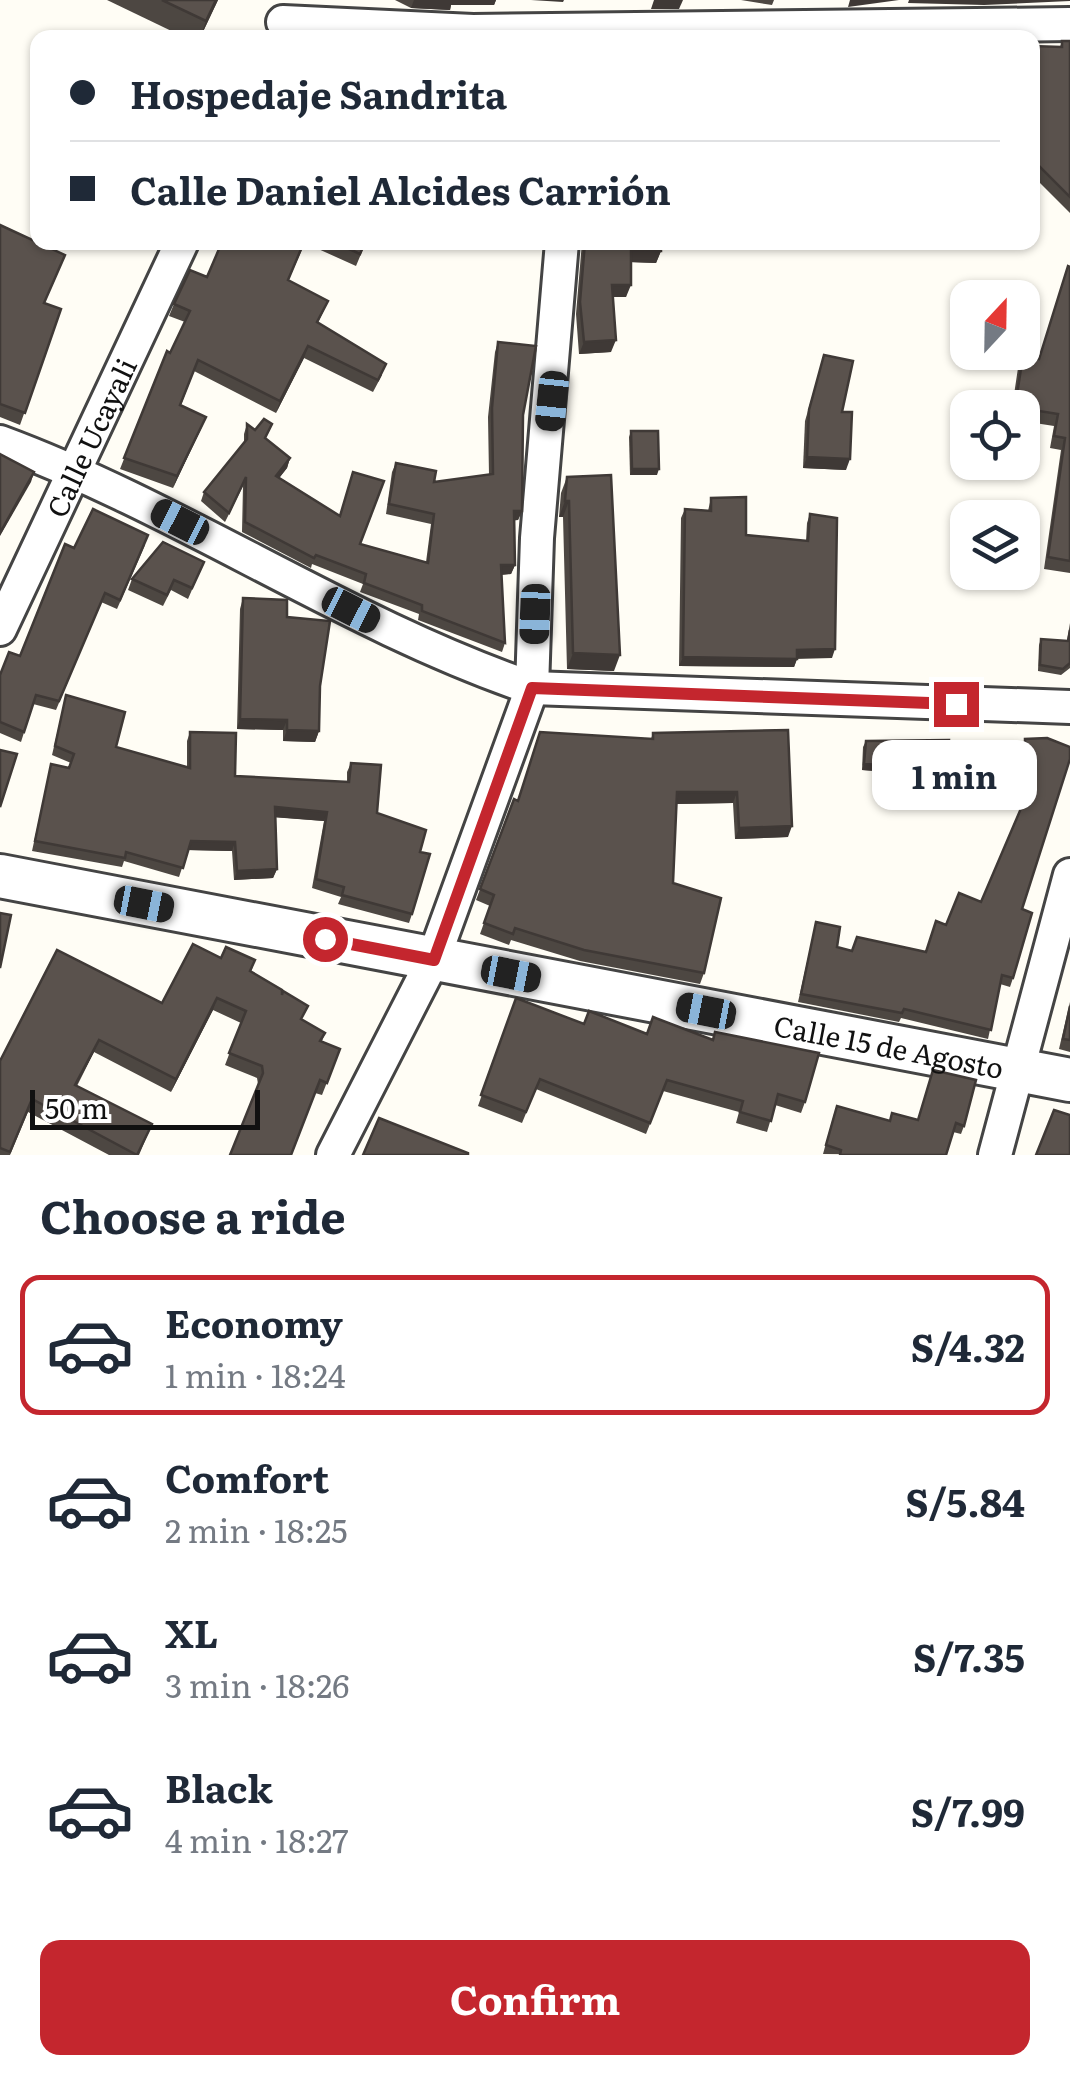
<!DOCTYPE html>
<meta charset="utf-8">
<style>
:root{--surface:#fff;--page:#f6f6f7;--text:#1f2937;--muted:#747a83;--line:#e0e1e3;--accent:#c4262e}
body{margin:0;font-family:Literata,serif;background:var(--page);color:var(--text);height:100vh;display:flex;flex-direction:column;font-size:38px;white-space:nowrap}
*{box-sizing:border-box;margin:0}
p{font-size:32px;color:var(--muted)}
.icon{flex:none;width:55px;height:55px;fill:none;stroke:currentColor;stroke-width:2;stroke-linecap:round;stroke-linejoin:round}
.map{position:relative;height:1155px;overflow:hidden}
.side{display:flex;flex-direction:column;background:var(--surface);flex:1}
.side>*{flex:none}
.hud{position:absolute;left:30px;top:30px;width:1010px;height:220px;border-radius:20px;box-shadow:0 2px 8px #0004;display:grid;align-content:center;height:220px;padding:0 40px;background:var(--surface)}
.needle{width:65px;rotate:22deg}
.buttons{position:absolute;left:950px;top:280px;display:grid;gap:20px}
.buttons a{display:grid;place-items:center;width:90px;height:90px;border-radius:20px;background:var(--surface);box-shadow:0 2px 8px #0004;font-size:50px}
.scale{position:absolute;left:30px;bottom:25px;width:230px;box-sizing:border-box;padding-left:10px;border:5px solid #111;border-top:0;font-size:28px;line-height:35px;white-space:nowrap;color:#111;-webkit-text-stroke:8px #fff;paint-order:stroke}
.end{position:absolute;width:45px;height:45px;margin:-22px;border:12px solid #c4262e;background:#fff;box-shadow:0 0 0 5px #fff}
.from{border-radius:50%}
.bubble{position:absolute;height:70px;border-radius:20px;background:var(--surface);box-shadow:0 2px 8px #0004;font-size:32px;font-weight:700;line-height:70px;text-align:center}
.car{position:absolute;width:30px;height:60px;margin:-30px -15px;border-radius:12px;box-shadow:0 0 8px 2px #0007;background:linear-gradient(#222 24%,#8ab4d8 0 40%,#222 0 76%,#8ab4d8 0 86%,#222 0)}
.hud b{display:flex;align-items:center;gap:35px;height:95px;font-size:38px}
.hud b+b{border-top:2px solid var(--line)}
.hud i{width:25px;height:25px;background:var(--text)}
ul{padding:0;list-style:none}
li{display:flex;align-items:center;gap:30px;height:140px;margin:0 20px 15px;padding:0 20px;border:5px solid transparent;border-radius:20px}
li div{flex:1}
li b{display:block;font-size:38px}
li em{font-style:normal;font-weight:700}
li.selected{border-color:var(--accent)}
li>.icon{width:90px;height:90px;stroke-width:1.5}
h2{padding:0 40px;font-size:45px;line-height:120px}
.action{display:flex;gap:20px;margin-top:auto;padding:20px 40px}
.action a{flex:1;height:115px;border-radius:20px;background:var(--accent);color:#fff;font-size:40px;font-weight:700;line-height:115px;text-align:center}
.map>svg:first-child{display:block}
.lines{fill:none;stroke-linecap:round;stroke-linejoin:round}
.minor-casing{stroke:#444;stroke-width:38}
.tertiary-casing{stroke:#444;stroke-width:48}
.minor{stroke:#fff;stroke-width:32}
.tertiary{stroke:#fff;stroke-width:42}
.wall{fill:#4d4742}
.shaded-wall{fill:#3f3936}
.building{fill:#5a524d;stroke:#3f3936;stroke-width:2.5}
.route{stroke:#c4262e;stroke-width:12}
.labels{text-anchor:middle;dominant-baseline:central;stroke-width:10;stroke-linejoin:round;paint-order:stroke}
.street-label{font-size:28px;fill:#111;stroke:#fff}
</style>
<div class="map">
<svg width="1070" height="1155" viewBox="0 0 1070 1155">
<rect width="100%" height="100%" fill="#fffdf5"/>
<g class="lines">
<defs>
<g id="minor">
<path d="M283,22l190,9 597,-7"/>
<path d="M0,442c184,68 347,183 532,246l538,19"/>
<path id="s1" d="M0,629l182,-387"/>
<path d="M333,1155l100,-195 99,-272 5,-150 25,-296"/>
<path d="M995,1155l75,-280"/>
</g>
<g id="tertiary">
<path id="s2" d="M0,876l1070,204"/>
</g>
</defs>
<use href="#minor" class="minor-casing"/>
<use href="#tertiary" class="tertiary-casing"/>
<use href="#minor" class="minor"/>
<use href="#tertiary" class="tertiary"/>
</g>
<g class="wall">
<path d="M107,0h111l-18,38h-14z"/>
<path d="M395,0h101l-2,5h-43l-1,5 -39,-2z"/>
<path d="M741,0h33l-2,5z"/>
<path d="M1062,41h8v172l-38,-38v-129l28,1z"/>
<path d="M0,225l65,30 -21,48 17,6 -41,116 -20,-8z"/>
<path d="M219,242h147l-10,24 -51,-23 -17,38 40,20 -10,22 64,52 -9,17 -69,-34 -28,55 -82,-42 -13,34 25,12 -33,71 -53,-19 47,-118 3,2 15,-31 -16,-6 5,-12 33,-27 15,-33z"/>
<path d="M582,242h79v9l-5,12 -25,-1 -5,35h-13l-2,55 -32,2 -3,-40z"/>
<path d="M1070,267v306l-26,-4 17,-119 -11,-2 4,-22 -32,-5v-13h-10l6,-40 5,-12 16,3z"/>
<path d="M498,342l25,73 -1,96 -4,9h-4l1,45 -4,9 -10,1 4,68 -3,9 -84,-32 1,-6 -59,-22 3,-8 -51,-20 -1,4 -69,-36 1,-46 -18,36 -24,-21 3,-9 40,-49v-9l3,-10 43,34 -3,10 -8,10 81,66 66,18 5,-38 -45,-10 6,-42 4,-9 38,19 55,-7 -1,-58 7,-65z"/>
<path d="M824,355l18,57 4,58 -43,-2 2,-47z"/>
<path d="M631,431l26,44h-27l-1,-38z"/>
<path d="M567,477l47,194 -47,-2 -4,-152h-4l2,-24z"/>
<path d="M711,498l35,37 60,6 1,-18 3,-9 22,144 -35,1 -3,8 -115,-1 2,-148 4,-9 23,2z"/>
<path d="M145,545l-28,64 -16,-7 -45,108 -23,-6 -12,38 -21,-9v-58l20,-19 54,-108z"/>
<path d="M204,562l-16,37 -17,-9 -8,16 -35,-16 4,-11z"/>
<path d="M243,598l44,19 33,69 -1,45 -4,11 -32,-1v-11l-46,-1 3,-120z"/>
<path d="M1070,623v45l-9,7 -23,-4 1,-26 2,-6 26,2z"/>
<path d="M66,695l50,52 71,20v-26l3,-9 45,44 112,6v-10l4,-9 26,50 43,39 -8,62 -3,9 -71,-19 3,-7 -29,-9 12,-67 -49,-4 2,52 -4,9 -39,2 -2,-29 -44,-1 -9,27 -55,-16 -2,6 -90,-16 19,-87 18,4 2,-5 -19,-8z"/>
<path d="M788,730v107l-53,2 -2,-36 -57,1 -3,79 31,90 -4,11 -120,-23 -69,-21 -2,5 -29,-11 10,-28 -14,-6 38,-101 3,1 134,-61 2,-6z"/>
<path d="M1047,738l-34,240 -3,9 -10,-3 -12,55 -87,-21 -2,4 -101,-20 18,-80 21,25 15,4 73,1 21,-27 35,-23 43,-101 -6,1 -3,-31 3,-9h4v-15l3,-8z"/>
<path d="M866,741l82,30 -2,6h-5l-9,24 -22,-9 6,-18 -54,-4 1,-23z"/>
<path d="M221,958l34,2 -4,12 52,48 22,13 -3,8 18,8 -18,46 -7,-2 -57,-9 -1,-6 -32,-13 16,-42 -28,-13 -42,82 -77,-40 -17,34 75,38 -13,31h-30l-81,-43 -18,43h-10v-94l162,-58z"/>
<path d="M516,998l68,26 221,78 -4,11 -26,-8 -8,27 -31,-9 3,-11 -76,-21 -17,43 -110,-45 -14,34 -44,-17z"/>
<path d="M1070,1002v50l-11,-3z"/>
<path d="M930,1079l34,47 -3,8 -8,-2 -7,23 -123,-1 11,-40 56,7 28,-1z"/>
</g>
<g class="shaded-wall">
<path d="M216,0h2l-18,38 6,-17z"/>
<path d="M414,0h82l-2,5h-43l-1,5 -39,-2z"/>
<path d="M531,0h33l-1,2z"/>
<path d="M654,0h29l-4,9h-28z"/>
<path d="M850,0h49l-51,7z"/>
<path d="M909,0h161v1l-86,4 -76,-2z"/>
<path d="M631,250l30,1 -5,12 -29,-1z"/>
<path d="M612,285h19l-5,12h-18z"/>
<path d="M616,340l-5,12 -32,2 5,-12z"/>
<path d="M308,346l-4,12 -28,55 4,-12z"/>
<path d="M206,417l-5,12 -28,59 4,-12z"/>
<path d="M807,457l43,2 -4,11 -43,-2z"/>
<path d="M290,458l-3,10 -14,18 3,-10z"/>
<path d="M632,469h27l-2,6h-27z"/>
<path d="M34,472l-3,10 -31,54v-3z"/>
<path d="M565,501h4l-6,16h-4z"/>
<path d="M514,511h8l-4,9 -8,1z"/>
<path d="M501,565h14l-4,9 -14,1z"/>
<path d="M835,649l-3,9h-38l3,1 -3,8 -115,-1 4,-9 114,-7z"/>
<path d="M573,653l47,2 -6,16 -47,-2z"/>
<path d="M240,719l47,1 -4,10 -46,-1z"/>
<path d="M287,730l32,1 -4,11 -32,-1z"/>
<path d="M864,764l55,3 -3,7 -54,-4z"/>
<path d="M677,792h60l-4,11 -60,1z"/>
<path d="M1028,792l-4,9 -6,1 3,-8z"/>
<path d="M275,807l52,5 -3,9 -53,-4z"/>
<path d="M792,826l-4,11 -53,2 4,-11z"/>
<path d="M191,841l44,1 -3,9 -45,-1z"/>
<path d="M277,869l-4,9 -39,2 3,-9z"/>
<path d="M217,998l-4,12 -42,82 5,-13z"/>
<path d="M99,1040l-5,12 -24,45 5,-12z"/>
</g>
<g class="building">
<path d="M162,0h54l-10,21z"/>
<path d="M379,35l29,3h-30z"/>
<path d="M1062,41h8v156l-38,-38v-113l30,1z"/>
<path d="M0,225l65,30 -21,48 17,6 -36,104 -25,-9z"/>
<path d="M222,242h82l-16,38 40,21 -11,21 69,42 -8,16 -70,-34 -28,55 -82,-41 -18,45 26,12 -29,59 -53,-18 43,-107 3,2 20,-42 -16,-7 16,-34 17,7z"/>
<path d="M334,242h31l-5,12z"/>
<path d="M585,242h76v9l-30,-1v35h-19l4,55 -32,2 -4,-40z"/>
<path d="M1068,266l2,1v294l-22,-4 17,-119 -11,-2 4,-22 -43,-7 8,-51 16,3z"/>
<path d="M498,342l38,4 -13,69 -1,96h-8l1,54h-14l4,78 -83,-32v-6l-58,-22 2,-9 -50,-19 -2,3 -69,-36 1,-45 -17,36 -25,-21 43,-53v-15l8,6 9,-11 8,5 -7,14 25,20 -14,18 64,40 13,-44 31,9 -24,63 68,19 6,-49 -45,-10 7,-41 40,8 -2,11 59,-8 -1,-66z"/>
<path d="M824,355l29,6 -11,51h10l-2,47 -43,-2 2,-47z"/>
<path d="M631,431h27l1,38h-27z"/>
<path d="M0,454l34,18 -34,61z"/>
<path d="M611,475l9,180 -47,-2 -4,-152h-4l2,-24z"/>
<path d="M746,497v38l62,6 2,-27 27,4 -2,131 -38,1v9l-114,-2 2,-148 26,2v-13z"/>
<path d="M93,509l55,26 -28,65 -15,-7 -46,108 -23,-6 -12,37 -24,-10v-47l9,-23 11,4 45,-112 9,4z"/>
<path d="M163,542l41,20 -12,26 -18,-8 -7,15 -35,-16z"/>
<path d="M243,598l44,2v17l43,4 -10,65 -1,45 -32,-1v-10l-47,-1z"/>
<path d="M1070,630v33l-7,6 -23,-4 1,-26 27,2z"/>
<path d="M66,695l59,17 -9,35 74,21v-36l46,1 -1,43 114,6 2,-19 30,2 -4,48 49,17 -6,22 10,2 -18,60 -70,-19 2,-8 -28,-8 11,-67 -52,-5 2,62 -40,2 -2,-29 -44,-1 -8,27 -57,-16 -1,6 -90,-17 16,-77 18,4 5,-14 -19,-8z"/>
<path d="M788,730l4,96 -53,2 -2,-36h-60l-4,91 48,15 -17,75 -120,-23 -69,-22 -2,6 -29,-11 10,-28 -14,-6 34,-90 4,2 22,-69 113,7v-6z"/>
<path d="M1047,738l23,9v12l-48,150 10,4 -19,65 -11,-3 -11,55 -87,-21 -2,4 -101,-19 15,-72 24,5 -3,20 15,4 5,-14 69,15 10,-31 10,4 13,-32 22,9 47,-110 -7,2 -3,-32h7v-23z"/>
<path d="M949,740l-1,31 -5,-1 -9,25 -22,-9 7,-19 -55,-3 2,-23z"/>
<path d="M0,750l17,4 -17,53z"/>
<path d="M0,913l11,2 -11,53z"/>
<path d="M193,944l28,14 5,-11 29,13 -5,11 32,19v5l1,-4 25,15 -7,13 24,14 -5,8 20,8 -13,34 -7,-3 -29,75h-61l33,-82 -1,-7 -33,-13 17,-42 -29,-13 -41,81 -77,-39 -24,45 77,39 -15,31 -105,-56 -22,53 -10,-4v-87l57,-111 105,53z"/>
<path d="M516,998l68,26 5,-13 58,23 6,-17 60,23 2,-8 104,21 -14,49 -27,-8 -7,27 -31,-9 3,-11 -76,-21 -17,43 -110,-44 -14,33 -45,-17z"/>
<path d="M1070,1006v34l-7,-1z"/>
<path d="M933,1070l43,10 -12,46 -8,-3 -10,32h-106l1,-5 -15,-5 11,-39 53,15 2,-8 26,7z"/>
<path d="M1054,1110l16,5v40h-34z"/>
<path d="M379,1118l89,35v2h-105z"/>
</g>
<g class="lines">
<path class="route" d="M325,939l109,21 98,-272 424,16"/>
</g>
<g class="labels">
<g class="street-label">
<text stroke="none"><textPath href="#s1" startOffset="212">Calle Ucayali</textPath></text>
<text stroke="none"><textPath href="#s2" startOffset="905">Calle 15 de Agosto</textPath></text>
</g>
</g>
</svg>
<div class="buttons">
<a><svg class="needle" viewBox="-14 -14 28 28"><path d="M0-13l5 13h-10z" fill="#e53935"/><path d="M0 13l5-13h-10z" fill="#747a83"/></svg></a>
<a><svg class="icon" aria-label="locate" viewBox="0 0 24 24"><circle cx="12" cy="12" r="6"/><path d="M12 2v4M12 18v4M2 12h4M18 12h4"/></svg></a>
<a><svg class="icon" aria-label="layers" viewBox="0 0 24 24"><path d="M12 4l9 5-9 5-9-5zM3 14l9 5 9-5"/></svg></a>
</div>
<div class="scale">50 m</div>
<i class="end from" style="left:325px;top:939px"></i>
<i class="end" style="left:956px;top:704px"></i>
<div class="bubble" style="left:872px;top:740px;width:165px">1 min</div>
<i class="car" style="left:552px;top:401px;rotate:186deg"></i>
<i class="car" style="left:180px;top:522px;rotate:297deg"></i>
<i class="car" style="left:351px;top:610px;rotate:117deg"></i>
<i class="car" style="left:535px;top:614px;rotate:182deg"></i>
<i class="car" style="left:144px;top:904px;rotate:101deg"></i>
<i class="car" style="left:511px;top:974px;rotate:101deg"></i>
<i class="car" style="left:706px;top:1011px;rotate:281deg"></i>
<div class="hud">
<b><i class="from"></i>Hospedaje Sandrita</b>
<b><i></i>Calle Daniel Alcides Carrión</b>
</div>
</div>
<section class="side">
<h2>Choose a ride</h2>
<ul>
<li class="selected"><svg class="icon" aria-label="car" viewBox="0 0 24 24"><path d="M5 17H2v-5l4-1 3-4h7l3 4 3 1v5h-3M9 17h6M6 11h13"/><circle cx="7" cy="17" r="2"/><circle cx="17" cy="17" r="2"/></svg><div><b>Economy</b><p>1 min · 18:24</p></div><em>S/4.32</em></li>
<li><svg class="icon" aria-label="car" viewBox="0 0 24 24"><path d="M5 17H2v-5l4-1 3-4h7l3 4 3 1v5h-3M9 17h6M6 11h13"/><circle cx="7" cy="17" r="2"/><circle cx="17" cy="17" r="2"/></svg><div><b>Comfort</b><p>2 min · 18:25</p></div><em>S/5.84</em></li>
<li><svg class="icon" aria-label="car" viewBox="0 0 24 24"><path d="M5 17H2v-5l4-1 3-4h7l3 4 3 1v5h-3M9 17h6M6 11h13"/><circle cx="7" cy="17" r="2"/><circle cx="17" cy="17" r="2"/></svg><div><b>XL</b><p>3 min · 18:26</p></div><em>S/7.35</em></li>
<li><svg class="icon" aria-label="car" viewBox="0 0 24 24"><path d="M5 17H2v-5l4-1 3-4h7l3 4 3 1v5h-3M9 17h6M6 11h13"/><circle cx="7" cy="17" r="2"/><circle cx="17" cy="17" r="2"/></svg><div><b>Black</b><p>4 min · 18:27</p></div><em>S/7.99</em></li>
</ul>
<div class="action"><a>Confirm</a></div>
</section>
